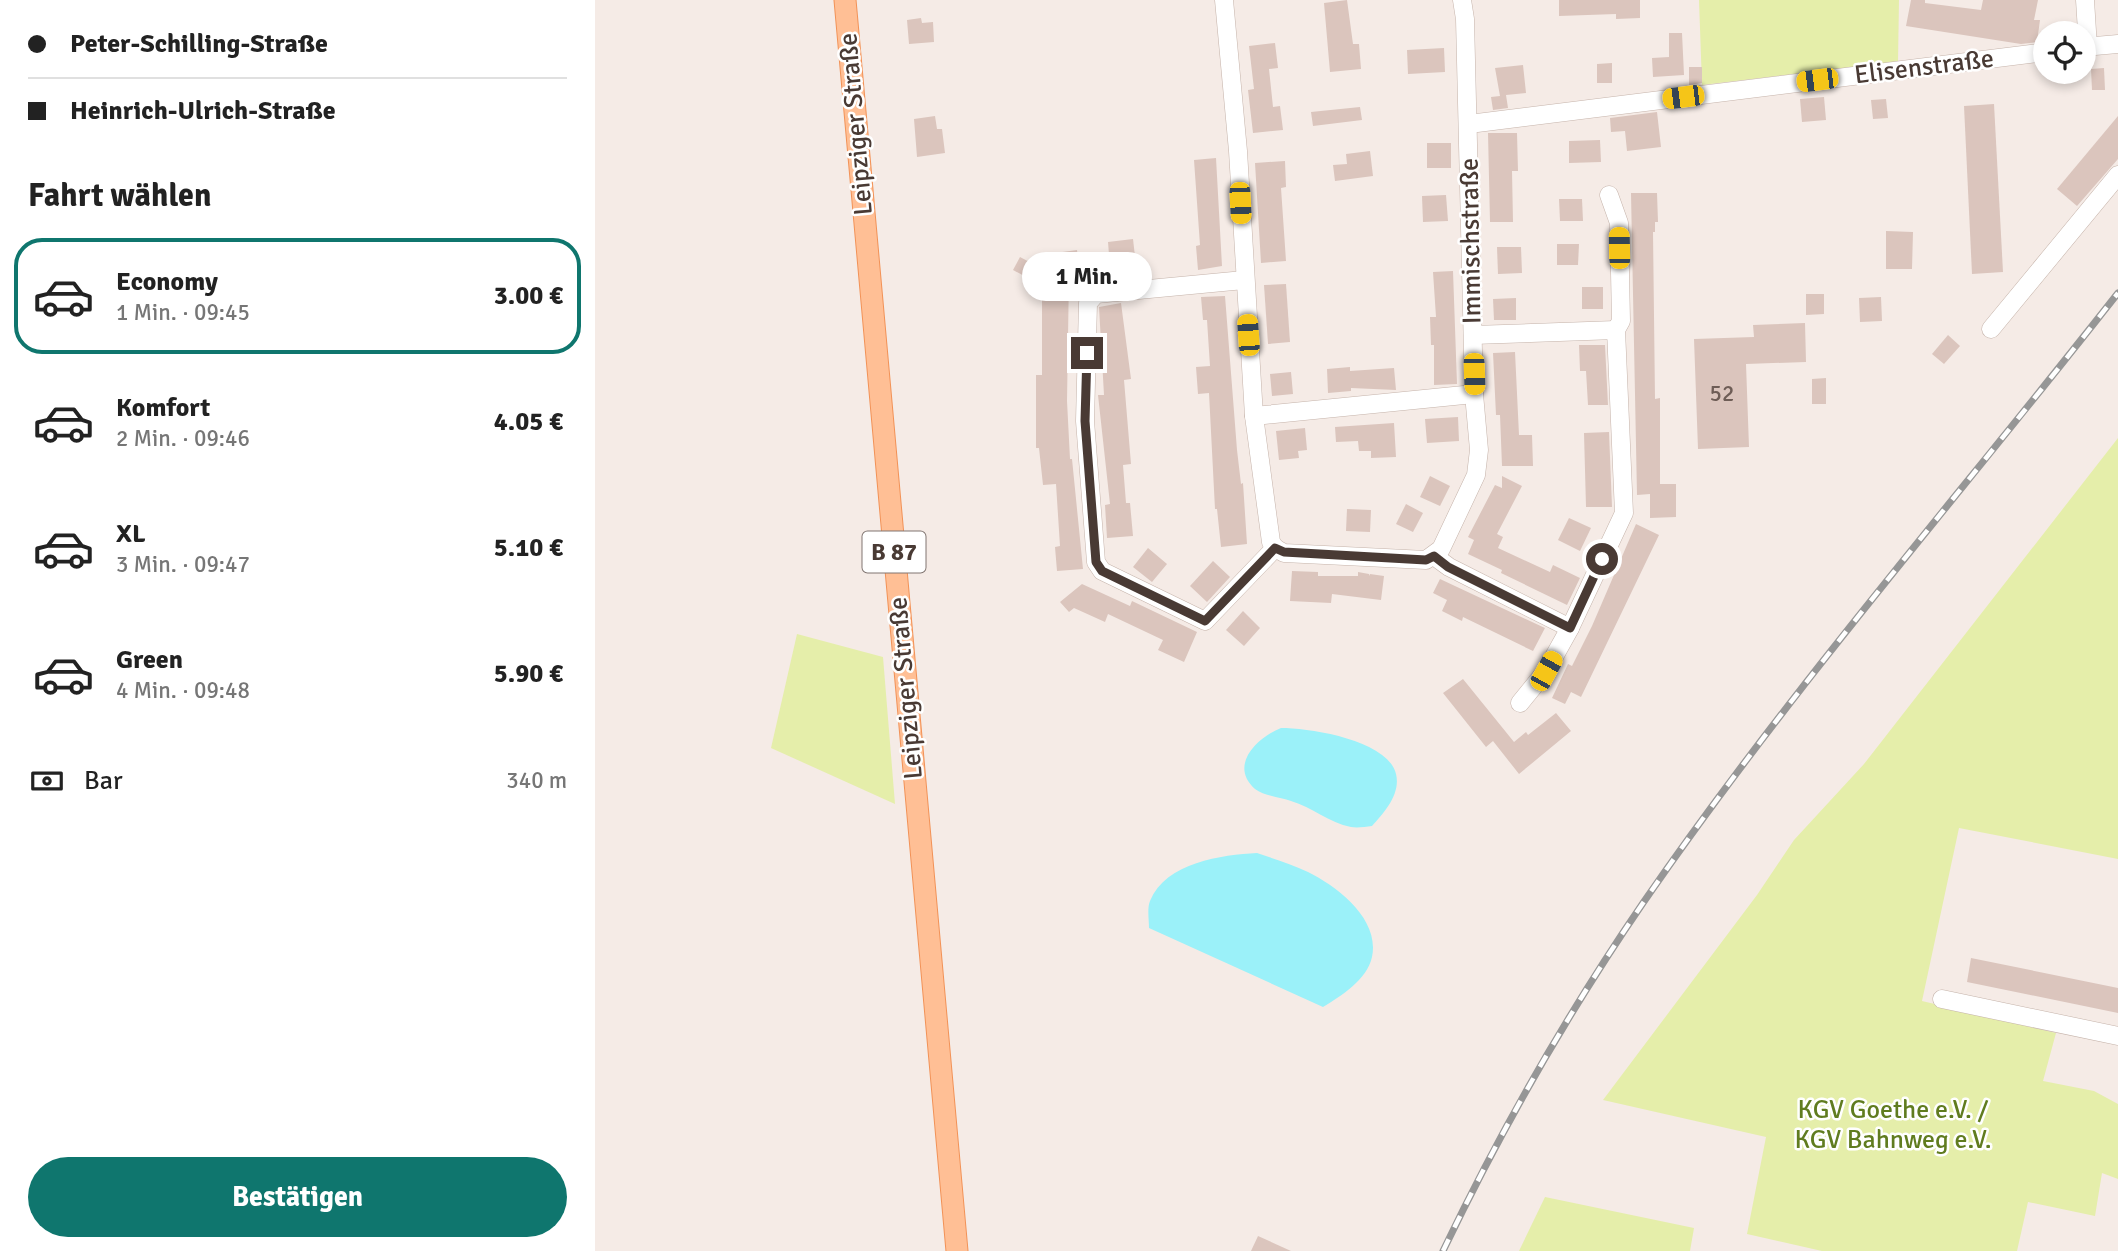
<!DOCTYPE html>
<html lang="de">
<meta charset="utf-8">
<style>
:root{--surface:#fff;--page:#f6f6f6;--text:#222;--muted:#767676;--line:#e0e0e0;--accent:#0f766e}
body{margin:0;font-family:Signika,sans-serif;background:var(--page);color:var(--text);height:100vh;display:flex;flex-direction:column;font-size:26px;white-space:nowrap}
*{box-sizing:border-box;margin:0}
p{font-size:23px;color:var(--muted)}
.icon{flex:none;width:38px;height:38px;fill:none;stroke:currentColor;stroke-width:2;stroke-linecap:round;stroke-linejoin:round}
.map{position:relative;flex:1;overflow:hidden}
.details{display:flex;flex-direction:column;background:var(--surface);width:595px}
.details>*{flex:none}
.banner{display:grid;align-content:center;height:154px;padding:0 28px;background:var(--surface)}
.controls{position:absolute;left:1438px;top:21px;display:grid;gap:14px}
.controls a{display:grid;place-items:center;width:63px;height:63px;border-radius:50%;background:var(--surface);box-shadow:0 4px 10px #0003;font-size:35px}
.end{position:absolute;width:32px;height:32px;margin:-16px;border:9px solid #493a34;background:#fff;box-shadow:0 0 0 4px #fff}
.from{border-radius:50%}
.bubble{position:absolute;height:49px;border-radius:24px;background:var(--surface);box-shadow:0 4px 10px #0003;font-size:23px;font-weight:800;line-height:49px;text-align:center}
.car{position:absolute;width:21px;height:42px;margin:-21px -10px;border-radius:9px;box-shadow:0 0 5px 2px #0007;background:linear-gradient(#f5c518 24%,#345 0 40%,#f5c518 0 76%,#345 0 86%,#f5c518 0)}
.banner b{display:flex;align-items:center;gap:24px;height:66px;font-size:26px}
.banner b+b{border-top:2px solid var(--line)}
.banner i{width:18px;height:18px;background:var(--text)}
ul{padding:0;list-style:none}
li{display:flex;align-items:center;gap:21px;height:116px;margin:0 14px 10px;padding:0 14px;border:4px solid transparent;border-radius:28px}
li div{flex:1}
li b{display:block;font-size:26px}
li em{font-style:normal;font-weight:800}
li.on{border-color:var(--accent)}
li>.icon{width:63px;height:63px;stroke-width:1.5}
h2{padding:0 28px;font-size:32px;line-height:84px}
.pay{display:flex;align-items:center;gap:18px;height:77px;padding:0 28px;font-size:26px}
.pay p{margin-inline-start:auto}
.button{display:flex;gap:14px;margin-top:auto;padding:14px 28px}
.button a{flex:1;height:80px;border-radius:42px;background:var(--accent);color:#fff;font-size:28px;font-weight:800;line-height:80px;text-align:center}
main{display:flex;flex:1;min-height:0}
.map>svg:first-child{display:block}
.green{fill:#e5eeaa}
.water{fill:#9bf1f9}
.building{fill:#dbc5bd}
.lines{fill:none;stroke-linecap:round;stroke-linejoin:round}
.minor-casing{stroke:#c5b3aa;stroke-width:19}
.major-casing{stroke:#f29257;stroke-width:23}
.minor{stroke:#fff;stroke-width:18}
.major{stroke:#ffbf95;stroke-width:21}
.rail-casing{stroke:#969696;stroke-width:7}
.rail{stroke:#fff;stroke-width:4.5;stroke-dasharray:13;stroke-linecap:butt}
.route{stroke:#493a34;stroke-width:9}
.labels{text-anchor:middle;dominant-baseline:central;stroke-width:5;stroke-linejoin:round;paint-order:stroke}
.number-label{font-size:23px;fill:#6e5d56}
.shield{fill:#fff;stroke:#807571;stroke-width:2}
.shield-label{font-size:24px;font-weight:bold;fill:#493a34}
.street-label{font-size:26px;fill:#493a34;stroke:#fff}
.park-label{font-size:26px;fill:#607c1f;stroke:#fff}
</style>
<main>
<section class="details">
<div class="banner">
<b><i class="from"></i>Peter-Schilling-Straße</b>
<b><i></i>Heinrich-Ulrich-Straße</b>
</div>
<h2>Fahrt wählen</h2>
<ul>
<li class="on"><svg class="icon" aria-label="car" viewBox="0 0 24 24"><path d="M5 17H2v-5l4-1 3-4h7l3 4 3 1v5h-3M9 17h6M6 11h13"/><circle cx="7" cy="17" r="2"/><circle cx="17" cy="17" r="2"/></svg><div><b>Economy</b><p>1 Min. · 09:45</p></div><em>3.00 €</em></li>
<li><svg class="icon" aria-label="car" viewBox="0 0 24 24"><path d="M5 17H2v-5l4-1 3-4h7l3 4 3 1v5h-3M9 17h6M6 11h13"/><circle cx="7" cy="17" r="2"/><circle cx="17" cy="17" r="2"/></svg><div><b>Komfort</b><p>2 Min. · 09:46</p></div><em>4.05 €</em></li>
<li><svg class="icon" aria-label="car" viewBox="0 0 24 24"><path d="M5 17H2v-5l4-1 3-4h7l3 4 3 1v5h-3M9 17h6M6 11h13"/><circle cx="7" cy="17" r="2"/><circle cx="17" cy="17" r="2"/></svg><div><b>XL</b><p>3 Min. · 09:47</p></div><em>5.10 €</em></li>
<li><svg class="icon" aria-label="car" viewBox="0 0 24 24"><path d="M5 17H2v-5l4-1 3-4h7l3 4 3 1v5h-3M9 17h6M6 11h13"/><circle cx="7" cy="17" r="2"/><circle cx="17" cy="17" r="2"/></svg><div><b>Green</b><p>4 Min. · 09:48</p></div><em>5.90 €</em></li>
</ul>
<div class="pay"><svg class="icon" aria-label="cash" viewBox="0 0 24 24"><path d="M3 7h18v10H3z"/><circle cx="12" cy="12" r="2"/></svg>Bar<p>340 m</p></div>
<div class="button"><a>Bestätigen</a></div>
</section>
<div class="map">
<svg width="1523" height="1251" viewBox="0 0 1523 1251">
<rect width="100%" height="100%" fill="#f5ebe6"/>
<g class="green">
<path d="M1104,0h200l-1,62 -196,23z"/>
<path d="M1523,438v421l-159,-31 -37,173 134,32 -13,48 51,10 24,13v75l-16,-6 -7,43 -67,-14 -11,49h-195l-75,-17 19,-97 -163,-37 154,-205 37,-55 70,-76z"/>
<path d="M202,634l86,23 12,147 -124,-56z"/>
<path d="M950,1197l149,31 -4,23h-171z"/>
</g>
<g class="water">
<path d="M686,728c29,0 107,12 115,46 5,20 -12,39 -24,52 -7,1 -15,2 -21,1 -22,-4 -39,-20 -60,-26 -10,-4 -27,-5 -36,-12 -27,-24 3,-52 26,-61z"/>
<path d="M662,853c17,6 35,11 51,19 30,15 72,47 64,85 -5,23 -31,39 -49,50l-174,-79c0,-8 -2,-20 1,-27 16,-39 72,-46 107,-48z"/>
</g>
<g class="building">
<path d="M752,0l6,44h6l2,25 -31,3 -6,-69z"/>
<path d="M964,0h81v18l-24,1v-5l-57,2z"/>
<path d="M1316,0h14v3l56,7 2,-10h55l-4,20h6l-3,22 -16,2 -115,-18z"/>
<path d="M326,18l1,5 11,-1 1,20 -25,2 -2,-24z"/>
<path d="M1074,33h13l2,42 -31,2 -1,-19 17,-1z"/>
<path d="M680,43l3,25 -9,1 4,38 7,-1 3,24 -30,3 -5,-43 6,-1 -5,-43z"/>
<path d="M849,48l1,24 -37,2 -1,-24z"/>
<path d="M1017,63v20h-15v-19z"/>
<path d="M928,65l3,28 -20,2 2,13 -15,2 -2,-13 9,-1 -5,-28z"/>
<path d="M1094,67h13v16l-13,2z"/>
<path d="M1509,68l1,22h-13l-1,-21z"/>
<path d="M1229,97l2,23 -24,2 -2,-23z"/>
<path d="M1291,99l2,19 -15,1 -2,-19z"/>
<path d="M1399,104l9,168 -31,2 -8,-168z"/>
<path d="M765,107l2,13 -49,6 -2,-14z"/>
<path d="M1062,112l4,35 -34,4 -2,-20 -14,1 -1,-14z"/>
<path d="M340,116l2,13h5l3,24 -28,4 -3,-38z"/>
<path d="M1523,116v43l-41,47 -20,-17z"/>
<path d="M893,133h29l1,38h-6l1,51h-23z"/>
<path d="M1005,140l1,22 -32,1v-22z"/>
<rect x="832" y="143" width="24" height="25"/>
<path d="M775,151l3,25 -38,5 -2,-16 14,-1 -1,-10z"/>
<path d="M621,158l6,108 -24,4 -2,-24 4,-1 -6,-85z"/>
<path d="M690,161l1,26 -5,1 5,73 -25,2 -6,-100z"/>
<path d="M1036,193h26l1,29h-3v10h-2l2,167 5,-1v86h16v33l-26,1v-24l-13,1z"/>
<path d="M851,195l2,26 -25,1 -1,-26z"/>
<path d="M964,199h23l1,22h-23z"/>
<path d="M1291,231l27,1 -1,37h-26z"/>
<path d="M538,239l3,26 -26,2 -2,-25z"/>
<path d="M962,244h22l-1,21h-21z"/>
<path d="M902,247h24l1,26 -24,1z"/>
<path d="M482,250l3,23 -11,1 -2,127 3,58h2l11,110 -26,2 -2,-24 5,-1 -4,-62 -13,1 -4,-37h-3v-73h6v-83h17l-4,-39z"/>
<path d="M425,257l15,8 -7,13 -15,-8z"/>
<path d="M858,271l4,113 -23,1v-40h-3l-1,-28h6l-3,-45z"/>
<path d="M691,284l4,58 -22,2 -4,-59z"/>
<rect x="987" y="287" width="21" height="22"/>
<path d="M1211,294h18v20l-18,1z"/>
<path d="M630,296l12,154 4,34 2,-1 4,61 -26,3 -4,-38h-2l-6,-116 -11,1 -2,-27 14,-1 -3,-46h-4l-2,-23z"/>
<path d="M1286,297l1,24 -22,1 -1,-24z"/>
<path d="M921,298v22h-22l-1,-21z"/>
<path d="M526,303l10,76 -7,1 7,84 -8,1 3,38h4l3,33 -26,2 -2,-33 5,-1 -12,-109h6l-5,-88z"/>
<path d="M1210,323l1,39 -60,2 3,83 -51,2 -4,-110 60,-2 -1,-12z"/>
<path d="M1353,335l12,11 -16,18 -12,-10z"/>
<path d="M984,345h26l3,60h-20l-2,-34h-6z"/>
<path d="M920,352l4,83h13l1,31h-31l-2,-51h-4l-3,-62z"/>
<path d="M755,367v4l44,-3 2,22 -45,-2v3l-23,2 -1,-24z"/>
<path d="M696,372l2,22 -21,2 -2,-22z"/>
<path d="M1231,378v26h-14v-25z"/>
<path d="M863,417l1,24 -32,2 -2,-24z"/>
<path d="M799,423l2,34 -25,1v-7h-12l-1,-10 -22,1 -1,-15z"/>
<path d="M710,428l2,22 -9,1 1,7 -20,2 -3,-29z"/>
<path d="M1014,432l3,75h-26l-2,-74z"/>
<path d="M835,476l20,10 -10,20 -20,-9z"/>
<path d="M907,476l20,10 -25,48 6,3 -5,11 52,24 3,-7 27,13 -13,27 -66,-32 1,-3 -34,-16 6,-14 -6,-3 27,-52 7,3z"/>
<path d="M811,504l17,9 -10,19 -17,-8z"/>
<path d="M752,509l24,1 -1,22 -24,-1z"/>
<path d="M974,518l22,10 -11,23 -22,-11z"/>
<path d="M1041,524l23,11 -78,162 -10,-5 -6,12 -13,-6 16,-34 4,2 20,-40z"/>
<path d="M553,548l19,16 -15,18 -19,-15z"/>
<path d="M618,561l17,16 -23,25 -17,-16z"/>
<path d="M697,571l26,1v4h40v-4l11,2v2l1,-2 14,2 -3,24 -49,-6 -1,9 -41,-2z"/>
<path d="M845,579l105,49 -12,23 -70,-34 -1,4 -20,-10 5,-11 -14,-7z"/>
<path d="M487,584l48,22 2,-5 65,31 -13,30 -26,-12 5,-10 -55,-26 -3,8 -31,-14 -5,4 -9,-10z"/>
<path d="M648,611l17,17 -16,18 -18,-16z"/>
<path d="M868,679l51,63 12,-10 2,3 28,-22 15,18 -52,43 -26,-33 -7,6 -43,-54z"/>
<path d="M1376,958l147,30v25l-151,-31z"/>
<path d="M663,1236l33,15h-40z"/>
</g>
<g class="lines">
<defs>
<g id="minor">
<path d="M629,0l14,151 16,265 17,126 4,6"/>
<path d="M1490,0l3,47"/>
<path d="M1489,47l34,-3"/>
<path d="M874,124l577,-72"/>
<path d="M649,280l-148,14 -8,9 -3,118 11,141 6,9 103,50 70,-73"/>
<path d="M1396,329l127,-154"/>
<path d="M878,335l143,-5"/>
<path d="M659,416l220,-22"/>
<path d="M680,548l9,5 142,7 15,-11 35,-74 3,-25 -5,-56 -9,-375 -3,-19"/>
<path d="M839,556l15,11 121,61"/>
<path d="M925,703l26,-32 24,-43 54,-115 -8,-183 5,-9 -2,-98 -10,-28"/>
<path d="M1347,999l176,37"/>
</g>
<path id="major" d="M250,0l112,1251"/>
</defs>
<use href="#minor" class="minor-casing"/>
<use href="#major" class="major-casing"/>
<use href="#minor" class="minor"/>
<use href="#major" class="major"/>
<defs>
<path id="rail" d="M848,1251c58,-121 124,-237 200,-348 146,-212 316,-407 475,-610"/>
</defs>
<use href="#rail" class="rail-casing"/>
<use href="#rail" class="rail"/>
</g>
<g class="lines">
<path class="route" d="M492,353l-2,68 11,141 6,9 103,50 70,-73 9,4 142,8 8,-4 14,11 122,61 32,-69"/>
</g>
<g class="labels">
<g class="number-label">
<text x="1127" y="393">52</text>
</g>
<rect class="shield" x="267.5" y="531.5" width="63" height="41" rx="5"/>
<g class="shield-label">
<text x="299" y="552">B 87</text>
</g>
<g class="street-label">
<text transform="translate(1329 67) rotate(-7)">Elisenstraße</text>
<text transform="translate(261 124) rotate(-95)">Leipziger Straße</text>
<text transform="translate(876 241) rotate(-91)">Immischstraße</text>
<text transform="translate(311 688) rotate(-95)">Leipziger Straße</text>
</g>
<g class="park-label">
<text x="1298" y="1110">KGV Goethe e.V. /<tspan x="1298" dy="30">KGV Bahnweg e.V.</tspan></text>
</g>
</g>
</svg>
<div class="controls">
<a><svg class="icon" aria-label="locate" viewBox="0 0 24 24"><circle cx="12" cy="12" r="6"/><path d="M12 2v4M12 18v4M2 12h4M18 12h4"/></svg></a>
</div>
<i class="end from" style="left:1007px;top:559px"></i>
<i class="end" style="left:492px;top:353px"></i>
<div class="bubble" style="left:427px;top:252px;width:130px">1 Min.</div>
<i class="car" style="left:1222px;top:80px;rotate:263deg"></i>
<i class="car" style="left:1088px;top:97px;rotate:263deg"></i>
<i class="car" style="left:645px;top:203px;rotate:177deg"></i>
<i class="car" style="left:1024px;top:248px;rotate:359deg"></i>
<i class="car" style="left:653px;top:335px;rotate:356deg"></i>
<i class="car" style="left:879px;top:374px;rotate:178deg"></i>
<i class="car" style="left:951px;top:671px;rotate:29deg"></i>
</div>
</main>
